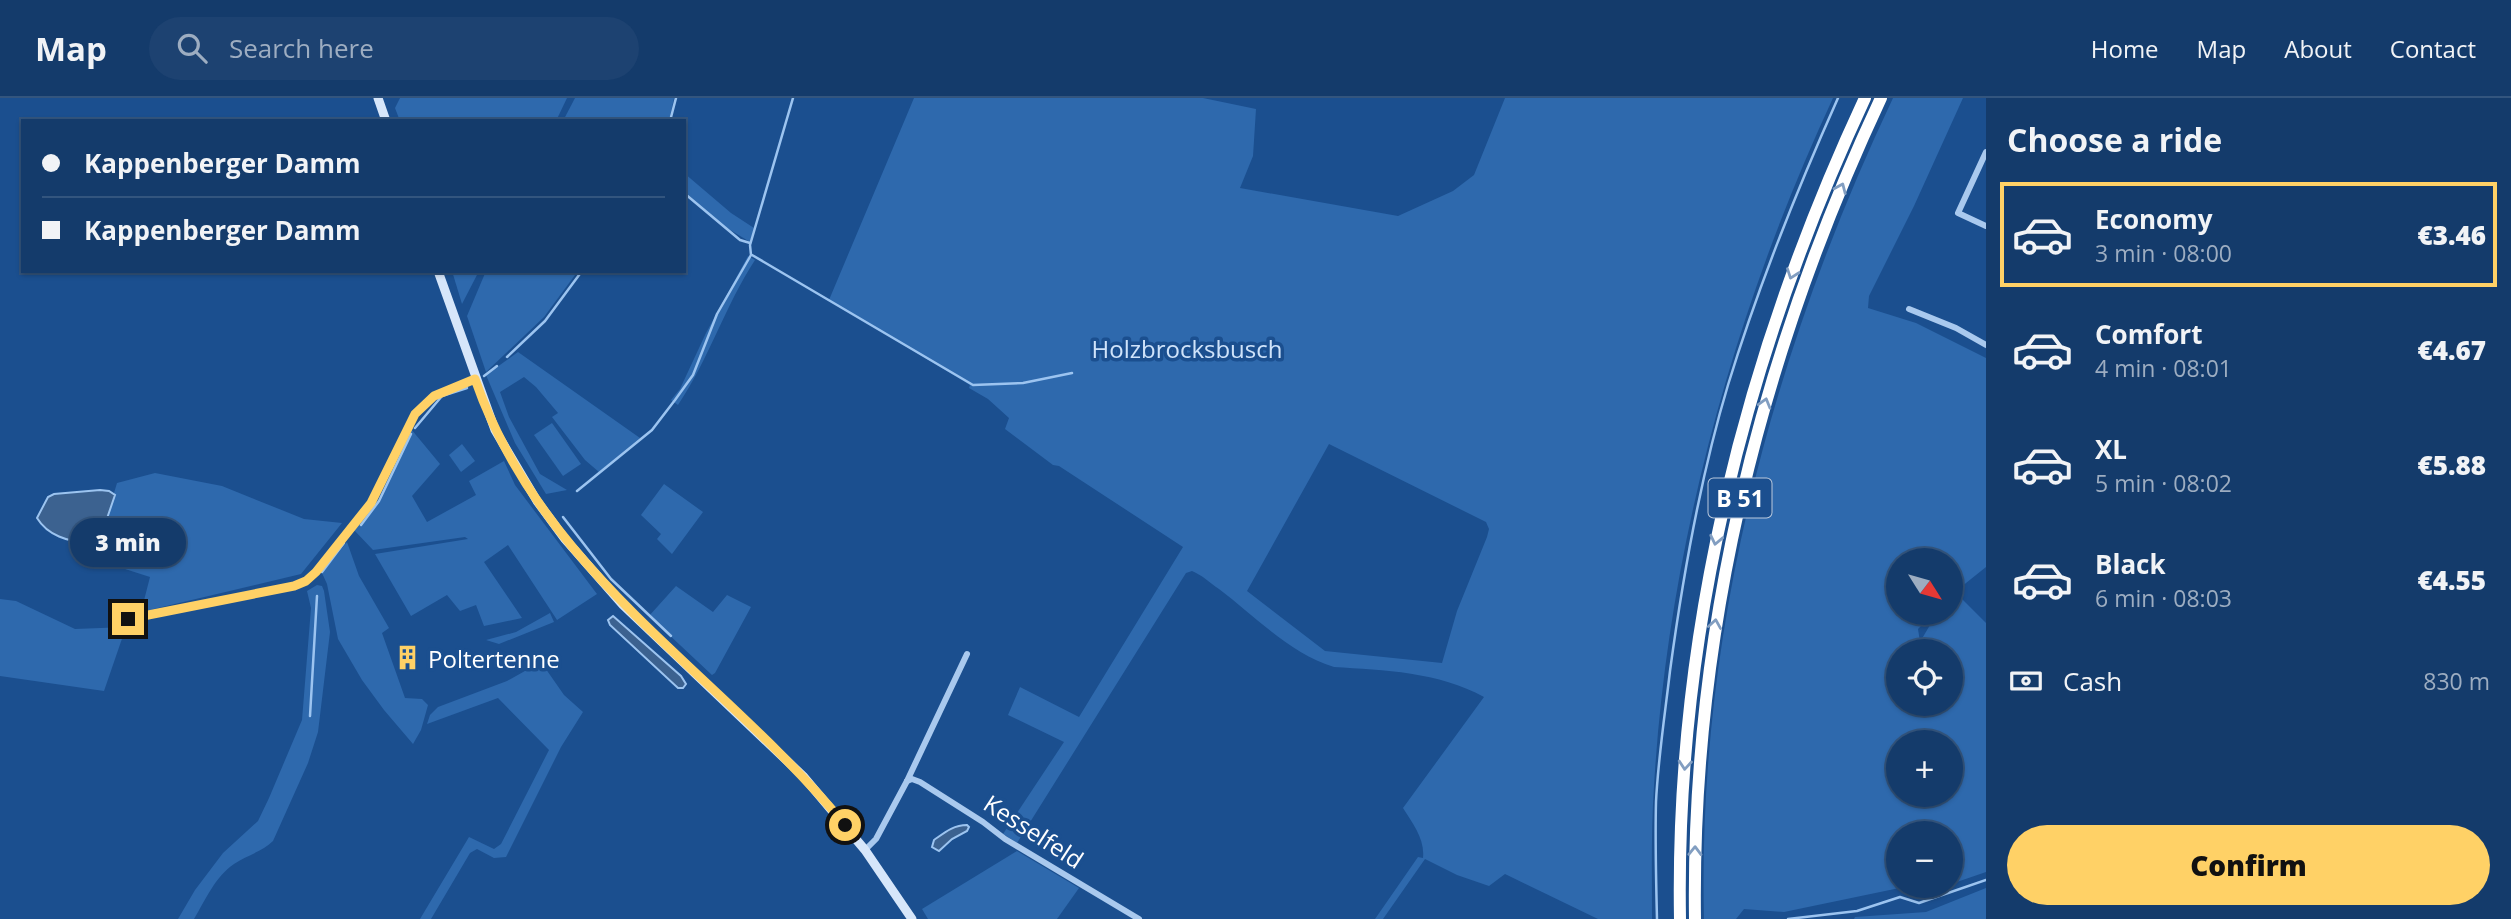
<!DOCTYPE html>
<meta charset="utf-8">
<style>
:root{--surface:#143b6b;--page:#1d4271;--text:#f1f3f6;--muted:#9dadc1;--line:#33557e;--accent:#ffd166}
body{margin:0;font-family:"Open Sans",sans-serif;background:var(--page);color:var(--text);height:100vh;display:flex;flex-direction:column;font-size:26px;white-space:nowrap}
*{box-sizing:border-box;margin:0}
p{font-size:23px;color:var(--muted)}
.icon{flex:none;width:38px;height:38px;fill:none;stroke:currentColor;stroke-width:2;stroke-linecap:round;stroke-linejoin:round}
.map{position:relative;flex:1;overflow:hidden}
.sheet{display:flex;flex-direction:column;background:var(--surface);width:525px}
.sheet>*{flex:none}
.hud{position:absolute;left:21px;top:21px;width:665px;height:154px;border-radius:0px;box-shadow:0 2px 5px #0004,0 0 0 2px var(--line);display:grid;align-content:center;height:154px;padding:0 21px;background:var(--surface)}
.needle{width:46px;rotate:127deg}
.buttons{position:absolute;left:1886px;top:450px;display:grid;gap:14px}
.buttons a{display:grid;place-items:center;width:77px;height:77px;border-radius:50%;background:var(--surface);box-shadow:0 2px 5px #0004,0 0 0 2px var(--line);font-size:35px}
.end{position:absolute;width:32px;height:32px;margin:-16px;border:9px solid #ffd166;background:#111;box-shadow:0 0 0 4px #111}
.from{border-radius:50%}
.bubble{position:absolute;height:49px;border-radius:24px;background:var(--surface);box-shadow:0 2px 5px #0004,0 0 0 2px var(--line);font-size:23px;font-weight:800;line-height:49px;text-align:center}
.hud b{display:flex;align-items:center;gap:24px;height:66px;font-size:26px}
.hud b+b{border-top:2px solid var(--line)}
.hud i{width:18px;height:18px;background:var(--text)}
ul{padding:0;list-style:none}
li{display:flex;align-items:center;gap:21px;height:105px;margin:0 14px 10px;padding:0 7px;border:4px solid transparent;border-radius:0px}
li div{flex:1}
li b{display:block;font-size:26px}
li em{font-style:normal;font-weight:800}
li.selected{border-color:var(--accent)}
li>.icon{width:63px;height:63px;stroke-width:1.5}
h2{padding:0 21px;font-size:32px;line-height:84px}
.pay{display:flex;align-items:center;gap:18px;height:77px;padding:0 21px;font-size:26px}
.pay p{margin-inline-start:auto}
.cta{display:flex;gap:14px;margin-top:auto;padding:14px 21px}
.cta a{flex:1;height:80px;border-radius:42px;background:var(--accent);color:#111;font-size:28px;font-weight:800;line-height:80px;text-align:center}
header{display:flex;align-items:center;gap:42px;box-sizing:border-box;height:98px;padding:0 35px;background:var(--surface);border-bottom:2px solid var(--line)}
header strong{font-size:33px}
nav{display:flex;gap:38px;margin-inline-start:auto;font-size:24px}
.search{width:490px;height:63px;background:var(--page);display:flex;align-items:center;gap:18px;box-sizing:border-box;padding:0 24px;border-radius:38px;color:var(--muted);font-size:26px}
main{display:flex;flex:1;min-height:0}
.map>svg:first-child{display:block}
.green{fill:#2e69ad;fill-rule:evenodd}
.water{fill:#3c6290;stroke:#9cc4f0;stroke-width:2}
.lines{fill:none;stroke-linecap:round;stroke-linejoin:round}
.stream{stroke:#9cc4f0;stroke-width:2.5}
.street{stroke:#a9c9ee;stroke-width:6}
.secondary{stroke:#d6e6fa;stroke-width:9}
.highway{stroke:#fff;stroke-width:12}
.oneway{stroke:#829ec1}
.route{stroke:#ffd166;stroke-width:9}
.labels{text-anchor:middle;dominant-baseline:central;stroke-width:7;stroke-linejoin:round;paint-order:stroke}
.shield{fill:#1b4f8f;stroke:#bbcadd;stroke-width:2}
.shield-label{font-size:23px;font-weight:bold;fill:#fff}
.park-label{font-size:24px;fill:#cfe3fa;stroke:#1b4f8f}
.poi-label{font-size:24px;fill:#fff;stroke:#1b4f8f;text-anchor:start}
.street-label{font-size:24px;fill:#fff;stroke:#1b4f8f}
</style>
<header>
<strong>Map</strong>
<div class="search"><svg class="icon" aria-label="search" viewBox="0 0 24 24"><circle cx="10" cy="10" r="6"/><path d="M15 15l6 6"/></svg>Search here</div>
<nav><a>Home</a><a>Map</a><a>About</a><a>Contact</a></nav>
</header>
<main>
<div class="map">
<svg width="1986" height="821" viewBox="0 0 1986 821">
<rect width="100%" height="100%" fill="#1b4f8f"/>
<g class="green">
<path d="M400,0h167l-11,23h-156l-5,-13z"/>
<path d="M575,0h99l-5,23h-106z"/>
<path d="M914,0h289l53,11 -3,47 -13,32 158,28 55,-25 21,-16 31,-77h328c-100,215 -165,451 -179,688 -3,45 -2,89 -2,133h-54l-93,-45 -16,12 -32,-11 -32,-16 -42,60h-8l43,-62 5,1c2,-19 -10,-34 -20,-50l81,-111c-45,-25 -100,-27 -150,-30 -44,-13 -79,-51 -115,-78 -9,-6 -17,-14 -27,-18l-6,2 -169,270 -14,-9 61,-92 -56,-27 12,-28 59,30 104,-170 -124,-81 -6,-1 -48,-36 4,-11 -21,-19 -19,-11 1,-3 -141,-85zM1329,346l157,78 3,7 -2,8 -30,74 -15,52 -117,-12 -78,-60z"/>
<path d="M1893,0h70l-49,108 -45,90 -1,12 48,15 70,35v209l-35,28v-35h-52v52l35,1 -16,16 2,13 10,-17 13,-12 8,-1v-7l9,-8 26,26v249l-35,12v-51h-52v53h48l-10,3 -28,-3 -125,26 -40,-3 -8,10h-32c-7,-285 68,-565 189,-821zM1899,553h52v53h-52zM1899,644h52v52h-52z"/>
<path d="M684,75l47,40 23,15 -4,14 -28,-17 -38,-34z"/>
<path d="M748,158l7,4c-30,46 -46,99 -77,145l-7,-5 9,-11 26,-56z"/>
<path d="M452,173h27l-17,33z"/>
<path d="M486,173h92l-34,46 -58,55 -19,-56z"/>
<path d="M518,254l122,86 -41,34 -14,-12 -33,-43 6,-4 -22,-26 -12,-10 -24,15 9,25 31,57 27,16 -21,4 -31,-51 -29,-68z"/>
<path d="M552,325l29,41 -18,12 -29,-41z"/>
<path d="M411,331l29,35 -28,32 15,26 49,-27 -7,-14 35,-20 11,24 82,109 -40,26 -49,-75 -24,17 38,56 -38,8 -8,-21 -16,6 -13,-16 -36,21 -36,-62 93,-15 -3,-2 -92,13 -19,-20 24,-29z"/>
<path d="M462,346l13,17 -14,11 -12,-17z"/>
<path d="M155,375l67,13 82,33 38,4 -41,51 -160,38 9,-35 -25,-8 6,-20 -30,-13 16,-53z"/>
<path d="M664,386l39,28 -31,42 -15,-15 4,-5 -20,-19z"/>
<path d="M347,444l12,34 30,52 -7,5 23,65 17,1 6,6 -7,25 -8,14 -29,-34 -22,-30 -24,-41 -11,-55 -5,-11z"/>
<path d="M317,487l5,1 2,5 6,41 -12,100 -10,31 -35,78c-11,11 -26,14 -39,23 -19,13 -28,35 -40,55h-16l17,-29 28,-37 35,-32 11,-23 33,-78 9,-112 -4,-17z"/>
<path d="M676,488l37,26 14,-17 24,12 -36,66 -3,2 -63,-59z"/>
<path d="M0,501l16,2 59,28 51,-2 -22,64 -104,-15z"/>
<path d="M550,515l4,9 -55,22 -13,-4 30,-8z"/>
<path d="M541,564l23,33 19,17 -22,35 -55,110 -12,1 -17,-9 -7,4 -39,66h-11l49,-82 25,12 7,-5 48,-94 -51,-52 -71,26 3,-9 8,-8 69,-26z"/>
<path d="M1017,753l62,37 -22,31h-129l-6,-10z"/>
<path d="M1986,790v31h-132l1,-2 71,-5z"/>
</g>
<g class="water">
<path d="M100,392l9,1 6,4 -14,41 -5,2 -9,-9h-11l-4,3 2,4 10,2 3,5c-19,-2 -39,-7 -50,-25l11,-21 6,-3z"/>
<path d="M613,518l68,60 5,8 -3,4h-5l-68,-63 -2,-5z"/>
<path d="M967,727l2,2 -2,4 -15,8 -13,12 -7,-4 2,-7c10,-7 19,-15 33,-15z"/>
</g>
<g class="lines">
<g class="stream">
<path d="M670,23l6,-23"/>
<path d="M684,95l56,47 10,3"/>
<path d="M752,157l221,130 50,-2 49,-10"/>
<path d="M507,259l38,-36 37,-50"/>
<path d="M484,278l13,-10"/>
<path d="M415,330l27,-32 25,-8"/>
<path d="M577,393l75,-61 23,-30 18,-25 24,-61 34,-59 -1,-10 43,-147"/>
<path d="M563,419l48,62 60,57"/>
<path d="M361,427l18,-24 32,-67"/>
<path d="M322,474l22,-29"/>
<path d="M310,618l7,-120"/>
<path d="M1657,821c-1,-39 -2,-78 -1,-117 2,-43 9,-88 14,-131 13,-96 30,-193 58,-286 30,-98 68,-193 110,-287"/>
<path d="M1788,821l69,-8 43,-14 19,6 67,-23"/>
</g>
<g class="street">
<path d="M1986,54l-28,61 28,13"/>
<path d="M1909,211l47,19 30,17"/>
<path d="M128,521l166,-33 12,-5 10,-9 55,-68 44,-90 19,-18 42,-17"/>
<path d="M907,683l5,-2 8,3 63,40 22,17 134,80"/>
<path d="M865,752l11,-11 31,-58 60,-127"/>
</g>
<g class="secondary">
<path d="M378,0l8,23"/>
<path d="M438,173l57,159 42,71 28,38 58,66 180,171 62,74 47,69"/>
</g>
<g class="highway">
<path d="M1680,821c-5,-284 65,-564 185,-821"/>
<path d="M1695,821c-4,-286 65,-563 186,-821"/>
</g>
</g>
<defs><path id="oneway-chevron" d="M-2-3.5L2.5 0L-2 3.5" fill="none" stroke-width="1.6" stroke-linecap="round" stroke-linejoin="round" transform="scale(1.75)"/></defs>
<g class="oneway">
<use href="#oneway-chevron" transform="translate(1841 90) rotate(-67)"/>
<use href="#oneway-chevron" transform="translate(1792 176) rotate(110)"/>
<use href="#oneway-chevron" transform="translate(1765 305) rotate(-74)"/>
<use href="#oneway-chevron" transform="translate(1716 442) rotate(102)"/>
<use href="#oneway-chevron" transform="translate(1715 526) rotate(-81)"/>
<use href="#oneway-chevron" transform="translate(1685 667) rotate(95)"/>
<use href="#oneway-chevron" transform="translate(1695 753) rotate(-89)"/>
</g>
<g class="lines">
<path class="route" d="M128,521l166,-33 12,-5 10,-9 55,-69 44,-89 19,-18 41,-17c68,197 245,293 370,446"/>
</g>
<defs>
<symbol id="building-bare" viewBox="-9 -9 18 18"><path d="M-4-6H4V6H1V3H-1V6H-4ZM-2.5-4.3h1.7v1.8h-1.7ZM.8-4.3h1.7v1.8H.8ZM-2.5-1h1.7V.8h-1.7ZM.8-1h1.7V.8H.8Z" fill="#ffd166" stroke="#1b4f8f" stroke-width="2.5" paint-order="stroke"/></symbol>
</defs>
<g fill-rule="evenodd">
<use href="#building-bare" x="390" y="542" width="35" height="35"/>
</g>
<g class="labels">
<rect class="shield" x="1708.5" y="380.5" width="63" height="39" rx="5"/>
<g class="shield-label">
<text x="1740" y="400">B 51</text>
</g>
<g class="park-label">
<text x="1187" y="250">Holzbrocksbusch</text>
</g>
<g class="poi-label">
<text x="428" y="560">Poltertenne</text>
</g>
<g class="street-label">
<text transform="translate(1034 733) rotate(33)">Kesselfeld</text>
</g>
</g>
</svg>
<div class="buttons">
<a><svg class="needle" viewBox="-14 -14 28 28"><path d="M0-13l5 13h-10z" fill="#e53935"/><path d="M0 13l5-13h-10z" fill="#9dadc1"/></svg></a>
<a><svg class="icon" aria-label="locate" viewBox="0 0 24 24"><circle cx="12" cy="12" r="6"/><path d="M12 2v4M12 18v4M2 12h4M18 12h4"/></svg></a>
<a>+</a>
<a>−</a>
</div>
<i class="end from" style="left:845px;top:727px"></i>
<i class="end" style="left:128px;top:521px"></i>
<div class="bubble" style="left:70px;top:420px;width:116px">3 min</div>
<div class="hud">
<b><i class="from"></i>Kappenberger Damm</b>
<b><i></i>Kappenberger Damm</b>
</div>
</div>
<section class="sheet">
<h2>Choose a ride</h2>
<ul>
<li class="selected"><svg class="icon" aria-label="car" viewBox="0 0 24 24"><path d="M5 17H2v-5l4-1 3-4h7l3 4 3 1v5h-3M9 17h6M6 11h13"/><circle cx="7" cy="17" r="2"/><circle cx="17" cy="17" r="2"/></svg><div><b>Economy</b><p>3 min · 08:00</p></div><em>€3.46</em></li>
<li><svg class="icon" aria-label="car" viewBox="0 0 24 24"><path d="M5 17H2v-5l4-1 3-4h7l3 4 3 1v5h-3M9 17h6M6 11h13"/><circle cx="7" cy="17" r="2"/><circle cx="17" cy="17" r="2"/></svg><div><b>Comfort</b><p>4 min · 08:01</p></div><em>€4.67</em></li>
<li><svg class="icon" aria-label="car" viewBox="0 0 24 24"><path d="M5 17H2v-5l4-1 3-4h7l3 4 3 1v5h-3M9 17h6M6 11h13"/><circle cx="7" cy="17" r="2"/><circle cx="17" cy="17" r="2"/></svg><div><b>XL</b><p>5 min · 08:02</p></div><em>€5.88</em></li>
<li><svg class="icon" aria-label="car" viewBox="0 0 24 24"><path d="M5 17H2v-5l4-1 3-4h7l3 4 3 1v5h-3M9 17h6M6 11h13"/><circle cx="7" cy="17" r="2"/><circle cx="17" cy="17" r="2"/></svg><div><b>Black</b><p>6 min · 08:03</p></div><em>€4.55</em></li>
</ul>
<div class="pay"><svg class="icon" aria-label="cash" viewBox="0 0 24 24"><path d="M3 7h18v10H3z"/><circle cx="12" cy="12" r="2"/></svg>Cash<p>830 m</p></div>
<div class="cta"><a>Confirm</a></div>
</section>
</main>
